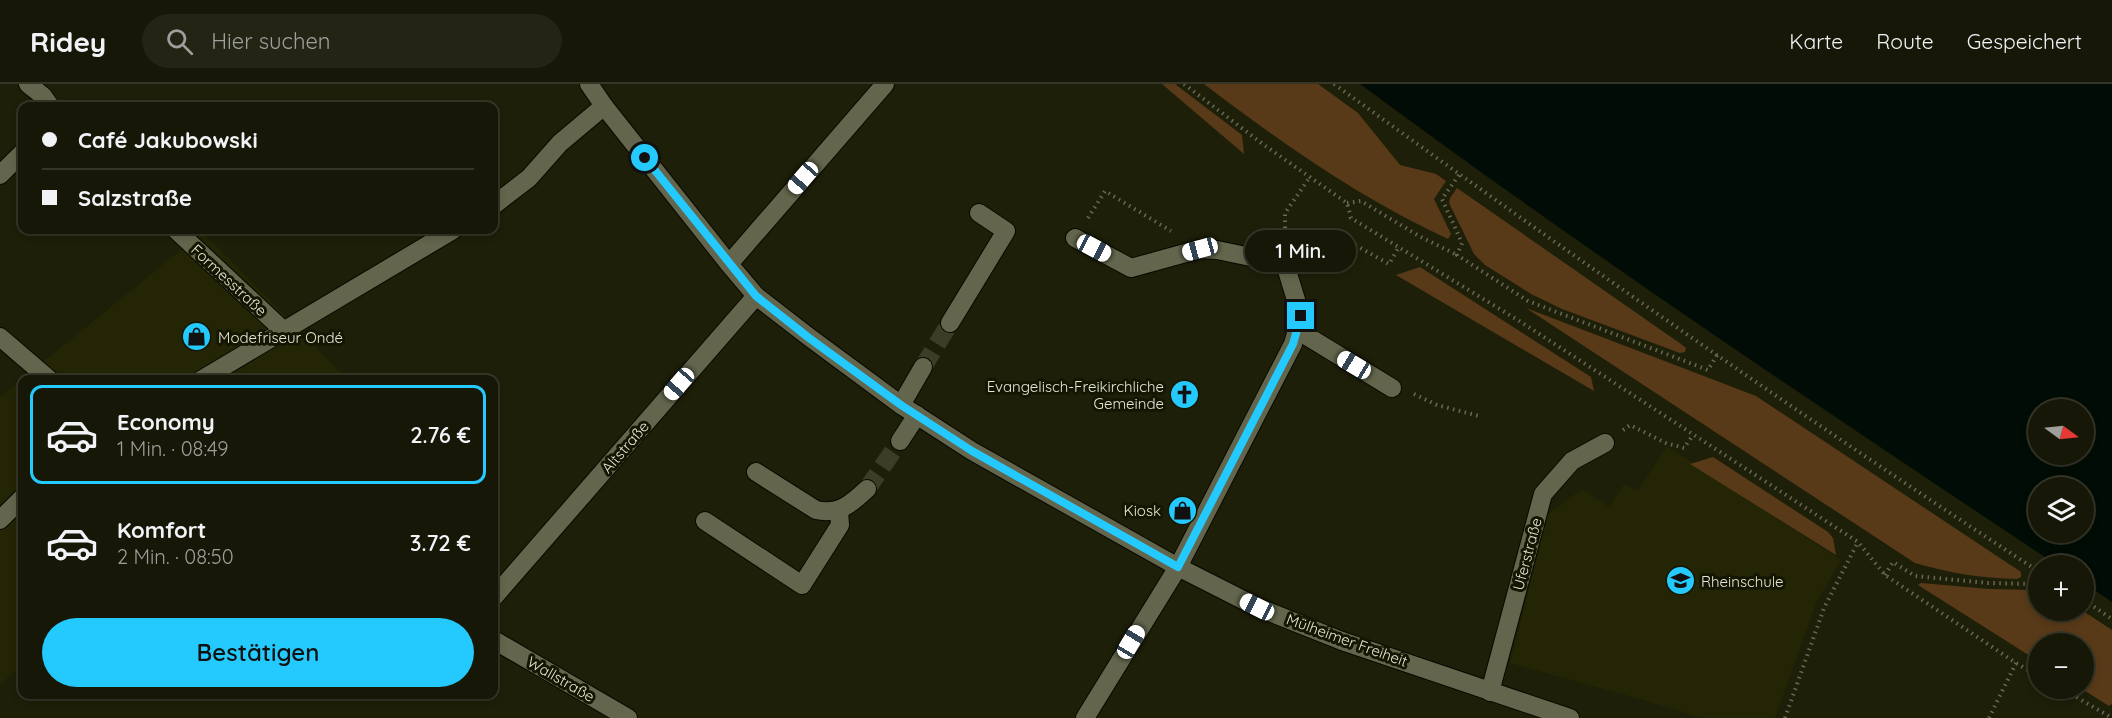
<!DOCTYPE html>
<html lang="de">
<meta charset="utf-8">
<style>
:root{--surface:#161706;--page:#232414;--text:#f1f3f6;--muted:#9e9f9b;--line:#353628;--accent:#24c9fe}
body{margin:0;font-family:Quicksand,sans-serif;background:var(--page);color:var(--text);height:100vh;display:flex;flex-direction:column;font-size:22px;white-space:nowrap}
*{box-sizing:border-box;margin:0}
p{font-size:20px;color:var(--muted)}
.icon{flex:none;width:33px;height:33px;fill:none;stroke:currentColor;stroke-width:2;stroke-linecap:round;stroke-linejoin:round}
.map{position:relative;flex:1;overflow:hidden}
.side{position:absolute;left:18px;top:291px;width:480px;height:324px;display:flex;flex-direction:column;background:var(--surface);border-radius:12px;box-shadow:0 3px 9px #0003,0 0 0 2px var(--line)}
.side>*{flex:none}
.banner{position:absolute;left:18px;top:18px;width:480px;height:132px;border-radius:12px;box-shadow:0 3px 9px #0003,0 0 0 2px var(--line);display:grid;align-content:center;height:132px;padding:0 24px;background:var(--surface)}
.needle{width:39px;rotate:105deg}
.tools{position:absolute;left:2028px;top:315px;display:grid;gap:12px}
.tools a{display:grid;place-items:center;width:66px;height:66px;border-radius:50%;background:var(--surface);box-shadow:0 3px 9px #0003,0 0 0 2px var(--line);font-size:30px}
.end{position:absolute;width:27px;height:27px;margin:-14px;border:8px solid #24c9fe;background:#111;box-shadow:0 0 0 3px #111}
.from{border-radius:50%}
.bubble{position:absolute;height:42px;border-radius:21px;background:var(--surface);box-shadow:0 3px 9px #0003,0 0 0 2px var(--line);font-size:20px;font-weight:600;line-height:42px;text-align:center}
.car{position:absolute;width:18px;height:36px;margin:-18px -9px;border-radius:8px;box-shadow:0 0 4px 2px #0007;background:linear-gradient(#fff 24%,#345 0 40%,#fff 0 76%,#345 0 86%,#fff 0)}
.banner b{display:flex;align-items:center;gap:21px;height:57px;font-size:22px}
.banner b+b{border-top:2px solid var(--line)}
.banner i{width:15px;height:15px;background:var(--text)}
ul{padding:10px 0 0;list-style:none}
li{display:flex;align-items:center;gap:18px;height:99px;margin:0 12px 9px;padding:0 12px;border:3px solid transparent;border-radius:12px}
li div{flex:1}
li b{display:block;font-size:22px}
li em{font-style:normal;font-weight:600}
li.current{border-color:var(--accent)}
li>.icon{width:54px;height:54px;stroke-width:1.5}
.primary-button{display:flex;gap:12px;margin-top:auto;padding:12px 24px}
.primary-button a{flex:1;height:69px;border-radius:36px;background:var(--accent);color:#111;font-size:24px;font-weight:600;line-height:69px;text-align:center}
header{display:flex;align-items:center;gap:36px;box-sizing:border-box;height:84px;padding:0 30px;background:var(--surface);border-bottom:2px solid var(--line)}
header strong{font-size:28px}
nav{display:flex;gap:33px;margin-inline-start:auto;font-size:21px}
.search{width:420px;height:54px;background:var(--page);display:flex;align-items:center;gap:15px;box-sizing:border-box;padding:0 21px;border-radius:33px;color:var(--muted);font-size:22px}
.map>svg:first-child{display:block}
.built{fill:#232505}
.green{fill:#583a18}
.water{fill:#000c05;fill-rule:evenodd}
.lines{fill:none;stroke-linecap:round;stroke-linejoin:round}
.minor-tunnel{stroke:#3c3d27;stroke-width:18;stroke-dasharray:18 9;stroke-linecap:butt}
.minor-casing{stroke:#080900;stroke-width:20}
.path{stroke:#686956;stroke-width:4;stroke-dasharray:1.5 4.5;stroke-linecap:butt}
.minor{stroke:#63664c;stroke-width:18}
.route{stroke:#24c9fe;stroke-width:8}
.labels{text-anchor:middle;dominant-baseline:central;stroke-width:6;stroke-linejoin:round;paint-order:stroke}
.street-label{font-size:15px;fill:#e4e6d8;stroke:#151602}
.poi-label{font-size:15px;fill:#e4e6d8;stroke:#151602;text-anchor:start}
</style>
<header>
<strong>Ridey</strong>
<div class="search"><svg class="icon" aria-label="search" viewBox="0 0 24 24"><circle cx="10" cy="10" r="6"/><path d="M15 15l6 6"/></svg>Hier suchen</div>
<nav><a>Karte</a><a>Route</a><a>Gespeichert</a></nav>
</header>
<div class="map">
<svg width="2112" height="634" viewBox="0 0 2112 634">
<rect width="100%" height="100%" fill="#1e1f08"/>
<g class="built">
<path d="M203,148l144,147 -325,1v285l-22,20v-288z"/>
<path d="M1667,362l174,114 -25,43 -41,115h-74l-54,-17 -137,-38 38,-149 34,-25 27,18 15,-23 14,7z"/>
</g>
<g class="green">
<path d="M1162,0h13l67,51 2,19z"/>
<path d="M1204,0h114l40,29 42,52 36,9 10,7 -12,18 17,35 -3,5c-87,-40 -168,-97 -244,-155z"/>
<path d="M1457,104l224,156 5,4 -1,4 -5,1 -118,-44 -31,-15 -46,-29 -11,-11 -25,-51 1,-5z"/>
<path d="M1420,183l171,110 3,14 -198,-116z"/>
<path d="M1526,224l230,88 265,176v5l-4,2c-36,-1 -68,-6 -102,-16z"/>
<path d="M1713,373l115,75 5,6 3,17 -146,-91z"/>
<path d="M1921,499l68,6 49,1v20l45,1 29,19v74l-3,2 -27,-17 2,-1v-44h-46v17l-120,-76z"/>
</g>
<path class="water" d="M1360,0h752v518l-28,-19v-17l-27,-1c-235,-156 -470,-313 -697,-481zM2038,326h46v44h-46zM2038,404h46v44h-46z"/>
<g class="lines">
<g class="minor-tunnel">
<path d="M923,283l27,-44"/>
<path d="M867,405l33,-48"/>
</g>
<defs>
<g id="minor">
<path d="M28,0l15,12 7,10"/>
<path d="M589,0l15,22 125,158 27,32 53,41 92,68 71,46 206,116 79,40 85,34 228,77"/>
<path d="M0,91l22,-22"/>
<path d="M494,121l35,-27 31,-35 44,-37"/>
<path d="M176,146l107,100"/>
<path d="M1075,154l56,30 69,-19 17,1 68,14 16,52 -8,28 -115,223 -93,151"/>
<path d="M729,180l156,-180"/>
<path d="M950,239l56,-92 -27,-18"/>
<path d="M1297,246l95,58"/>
<path d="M0,253l50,43"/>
<path d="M201,296l252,-150"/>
<path d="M901,321l22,-38"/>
<path d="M900,357l17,-26"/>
<path d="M756,388l60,38c23,5 35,-6 51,-21"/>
<path d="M0,436l22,-22"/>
<path d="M705,437l97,64 38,-60 -1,-14"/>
<path d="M494,513l262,-301"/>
<path d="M494,556l134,78"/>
<path d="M1490,608l53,-198 29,-33 33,-18"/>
</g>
</defs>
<use href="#minor" class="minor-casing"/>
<g class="path">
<path d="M1184,0l80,61 83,58 4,15 170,104 337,220 27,33 131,88 22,13"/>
<path d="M1334,0c231,167 465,331 704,487"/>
<path d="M1459,91l-17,24 20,44 -5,12 71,46 180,69 9,-15"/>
<path d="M1347,119l14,-2 58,35 38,19"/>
<path d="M1088,134l17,-27 66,40"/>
<path d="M1285,156v-27l25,-36"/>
<path d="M1309,174l46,-13 34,19 10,-17"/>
<path d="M1414,310l23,11 42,11"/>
<path d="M1623,346l7,-5 36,18 18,5 9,-13"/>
<path d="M1885,491l8,-13 22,14 73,7 43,1 7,-11"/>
<path d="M2084,516l28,19"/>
<path d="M2061,604l51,30"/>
<path d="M1785,634l39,-110 34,-66"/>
<path d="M1989,634l27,-55"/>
</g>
<use href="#minor" class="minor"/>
</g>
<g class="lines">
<path class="route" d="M645,74l111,138 53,42 92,67 71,46 206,116 115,-223 8,-28"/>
</g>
<defs>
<symbol id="shop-disc" viewBox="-11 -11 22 22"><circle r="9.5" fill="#24c9fe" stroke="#151602"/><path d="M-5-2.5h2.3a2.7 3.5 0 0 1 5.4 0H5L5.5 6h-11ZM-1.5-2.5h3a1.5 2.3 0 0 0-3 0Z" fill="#111"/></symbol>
<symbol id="church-disc" viewBox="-11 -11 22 22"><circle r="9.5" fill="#24c9fe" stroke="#151602"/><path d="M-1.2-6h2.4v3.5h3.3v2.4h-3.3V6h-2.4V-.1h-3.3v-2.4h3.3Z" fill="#111"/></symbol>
<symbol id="school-disc" viewBox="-11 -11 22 22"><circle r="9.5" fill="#24c9fe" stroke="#151602"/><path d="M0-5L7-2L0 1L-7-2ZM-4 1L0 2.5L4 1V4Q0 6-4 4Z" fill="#111"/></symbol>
</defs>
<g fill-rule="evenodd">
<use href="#shop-disc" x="180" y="236" width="33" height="33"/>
<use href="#church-disc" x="1168" y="294" width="33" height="33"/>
<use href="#shop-disc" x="1166" y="410" width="33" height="33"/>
<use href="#school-disc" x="1664" y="480" width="33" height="33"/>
</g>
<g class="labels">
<g class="street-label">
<text transform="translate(229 196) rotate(43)">Formesstraße</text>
<text transform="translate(625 363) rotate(-49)">Altstraße</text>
<text transform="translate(1527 470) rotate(-75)">Uferstraße</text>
<text transform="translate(1347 556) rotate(20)">Mülheimer Freiheit</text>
<text transform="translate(561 595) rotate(30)">Wallstraße</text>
</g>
<g class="poi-label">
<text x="218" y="253">Modefriseur Ondé</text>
<text x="1164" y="302" text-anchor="end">Evangelisch-Freikirchliche<tspan x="1164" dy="17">Gemeinde</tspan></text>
<text x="1161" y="426" text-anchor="end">Kiosk</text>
<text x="1701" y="497">Rheinschule</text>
</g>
</g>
</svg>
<div class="tools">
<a><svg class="needle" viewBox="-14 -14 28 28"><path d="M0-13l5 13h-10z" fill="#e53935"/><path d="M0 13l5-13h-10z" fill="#9e9f9b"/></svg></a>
<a><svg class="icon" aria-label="layers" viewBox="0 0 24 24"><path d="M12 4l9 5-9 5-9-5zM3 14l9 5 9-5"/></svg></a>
<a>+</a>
<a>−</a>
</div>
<i class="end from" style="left:645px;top:74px"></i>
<i class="end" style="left:1301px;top:232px"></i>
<div class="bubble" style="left:1245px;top:146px;width:111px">1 Min.</div>
<i class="car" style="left:803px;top:94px;rotate:221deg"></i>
<i class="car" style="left:1094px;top:164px;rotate:118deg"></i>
<i class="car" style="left:1200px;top:165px;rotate:255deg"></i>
<i class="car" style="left:1354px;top:281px;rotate:301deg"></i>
<i class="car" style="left:679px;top:300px;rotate:221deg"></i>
<i class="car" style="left:1257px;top:523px;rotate:297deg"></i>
<i class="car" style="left:1131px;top:558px;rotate:31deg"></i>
<div class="banner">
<b><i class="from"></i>Café Jakubowski</b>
<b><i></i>Salzstraße</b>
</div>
<section class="side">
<ul>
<li class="current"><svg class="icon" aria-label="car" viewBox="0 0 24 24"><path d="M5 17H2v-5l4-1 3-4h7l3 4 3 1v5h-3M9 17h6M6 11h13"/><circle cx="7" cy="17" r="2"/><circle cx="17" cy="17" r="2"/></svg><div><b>Economy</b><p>1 Min. · 08:49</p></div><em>2.76 €</em></li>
<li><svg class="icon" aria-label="car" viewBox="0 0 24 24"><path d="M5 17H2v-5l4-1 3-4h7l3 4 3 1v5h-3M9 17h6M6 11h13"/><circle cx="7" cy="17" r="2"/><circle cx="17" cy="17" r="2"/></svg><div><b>Komfort</b><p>2 Min. · 08:50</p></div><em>3.72 €</em></li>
</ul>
<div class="primary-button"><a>Bestätigen</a></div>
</section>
</div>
